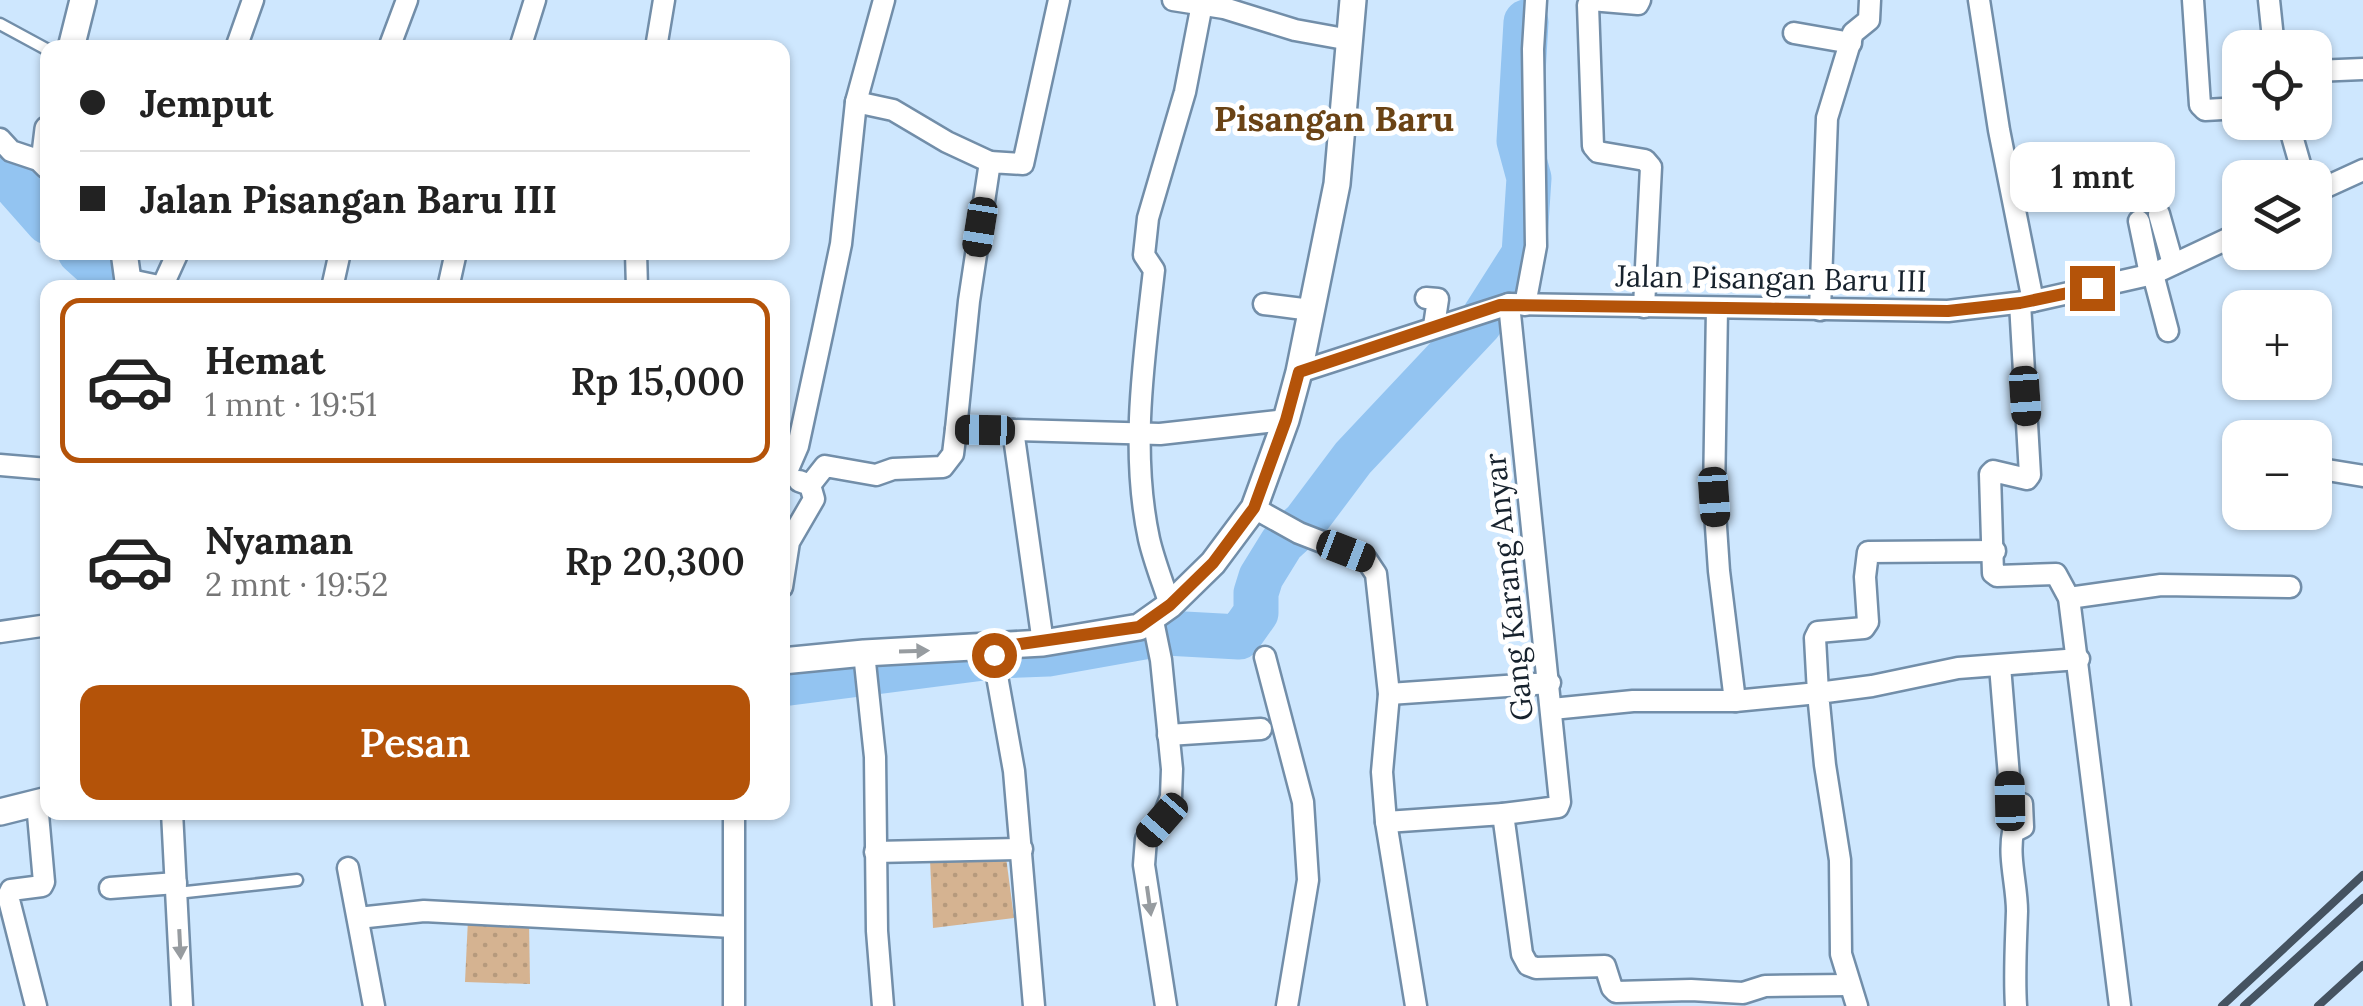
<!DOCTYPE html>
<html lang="id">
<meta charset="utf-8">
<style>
:root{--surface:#fff;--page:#f2f2f2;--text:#222;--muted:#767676;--line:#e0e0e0;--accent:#b45309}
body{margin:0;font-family:Lora,serif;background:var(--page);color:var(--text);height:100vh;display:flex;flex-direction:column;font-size:38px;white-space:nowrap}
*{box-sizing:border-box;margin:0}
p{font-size:32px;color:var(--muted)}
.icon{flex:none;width:55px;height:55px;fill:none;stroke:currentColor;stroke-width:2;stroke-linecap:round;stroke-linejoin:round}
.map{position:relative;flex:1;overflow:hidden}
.side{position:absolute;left:40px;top:280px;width:750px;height:540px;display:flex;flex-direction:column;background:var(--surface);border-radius:20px;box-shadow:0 2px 8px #0004}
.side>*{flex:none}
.hud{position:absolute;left:40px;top:40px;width:750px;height:220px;border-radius:20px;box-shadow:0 2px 8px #0004;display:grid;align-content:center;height:220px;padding:0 40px;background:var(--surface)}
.controls{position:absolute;left:2222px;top:30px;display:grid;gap:20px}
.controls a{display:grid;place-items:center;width:110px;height:110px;border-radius:20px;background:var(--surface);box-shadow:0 2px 8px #0004;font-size:50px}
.end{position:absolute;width:45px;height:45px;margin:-22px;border:12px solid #b45309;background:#fff;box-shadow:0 0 0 5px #fff}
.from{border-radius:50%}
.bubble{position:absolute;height:70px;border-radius:20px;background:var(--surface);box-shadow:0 2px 8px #0004;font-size:32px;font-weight:600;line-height:70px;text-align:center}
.car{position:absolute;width:30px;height:60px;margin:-30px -15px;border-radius:12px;box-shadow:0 0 8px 2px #0007;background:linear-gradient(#222 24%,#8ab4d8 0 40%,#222 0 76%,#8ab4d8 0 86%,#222 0)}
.hud b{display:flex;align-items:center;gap:35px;height:95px;font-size:38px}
.hud b+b{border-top:2px solid var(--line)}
.hud i{width:25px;height:25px;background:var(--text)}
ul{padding:18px 0 0;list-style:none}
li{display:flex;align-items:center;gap:30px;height:165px;margin:0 20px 15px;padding:0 20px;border:5px solid transparent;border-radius:20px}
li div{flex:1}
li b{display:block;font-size:38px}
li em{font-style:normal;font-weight:600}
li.selected{border-color:var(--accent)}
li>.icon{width:90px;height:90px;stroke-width:1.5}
.action{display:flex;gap:20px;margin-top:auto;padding:20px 40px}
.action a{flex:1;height:115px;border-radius:20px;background:var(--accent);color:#fff;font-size:40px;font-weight:600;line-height:115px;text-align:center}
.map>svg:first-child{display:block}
.grass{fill:url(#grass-dots)}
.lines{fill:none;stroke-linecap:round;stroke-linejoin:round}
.river{stroke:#93c4f1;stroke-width:45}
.service-casing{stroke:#728ea9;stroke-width:15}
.minor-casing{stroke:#728ea9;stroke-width:25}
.tertiary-casing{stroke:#728ea9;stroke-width:30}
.service{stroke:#fff;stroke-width:10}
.minor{stroke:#fff;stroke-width:20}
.tertiary{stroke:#fff;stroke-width:25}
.rail{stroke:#455361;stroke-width:8}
.oneway{fill:#979ca0}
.route{stroke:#b45309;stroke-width:12}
.labels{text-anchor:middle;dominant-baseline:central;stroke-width:10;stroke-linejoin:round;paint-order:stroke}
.street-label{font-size:30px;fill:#17222d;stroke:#fff}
.quarter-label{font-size:35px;font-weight:bold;fill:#6a4315;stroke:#fff}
</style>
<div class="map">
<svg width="2363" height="1006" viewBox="0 0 2363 1006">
<defs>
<pattern id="grass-dots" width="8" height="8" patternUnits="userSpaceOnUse" patternTransform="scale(2.5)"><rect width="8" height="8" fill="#d5b391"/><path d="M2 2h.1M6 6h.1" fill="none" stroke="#b69a7d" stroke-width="1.8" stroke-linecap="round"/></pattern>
</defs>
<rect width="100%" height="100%" fill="#cee7fe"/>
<g class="grass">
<path d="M1006,857l8,61 -81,10 -3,-69z"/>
<path d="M468,919l61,1 1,64 -65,-2z"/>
</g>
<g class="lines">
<g class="river">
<path d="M0,168l48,54"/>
<path d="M80,252l40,36"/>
<path d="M782,684l217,-28 49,-2 118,-21 73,4 17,-24v-20l5,-16 21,-34 23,-21 48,-64 127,-135 44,-69 5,-76 -10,-37 7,-119"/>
</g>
<defs>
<g id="service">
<path d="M0,24l48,26"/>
<path d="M177,893l120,-13"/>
</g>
<g id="minor">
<path d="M1173,0l51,8 71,22 55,10"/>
<path d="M1640,0l-2,4 -47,-4 -3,5 5,141 5,6 47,8 6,7 -7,140"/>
<path d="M1979,0l20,130 34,171"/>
<path d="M2193,0l7,105 5,5 35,-2"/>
<path d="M2269,0l5,48"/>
<path d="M1794,33l57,10"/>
<path d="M236,48l17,-48"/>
<path d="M389,48l18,-48"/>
<path d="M520,48l15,-48"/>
<path d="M656,48l8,-48"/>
<path d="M2315,71l48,-2"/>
<path d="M856,102l37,8 54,32 43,20"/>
<path d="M2288,122l16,56"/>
<path d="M0,139l11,12 33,11"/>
<path d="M2315,192l48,-22"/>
<path d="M2159,214l14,50"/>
<path d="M2139,221l11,53"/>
<path d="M636,252l1,36"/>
<path d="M2153,274l15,57"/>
<path d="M130,280l38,8"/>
<path d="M163,285l15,-33"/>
<path d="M332,288l8,-36"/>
<path d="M448,288l8,-36"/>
<path d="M1426,298l12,1 -4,27"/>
<path d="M2020,303l10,172 -3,4 -34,-8 -3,3 3,99 4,3 59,-2 13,24 51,408"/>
<path d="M1264,304l47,6"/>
<path d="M1525,305l11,-59 -3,-197 3,-49"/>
<path d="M1717,308l-3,189 5,74 16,130"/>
<path d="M1820,310l7,-192 26,-85 16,-13 1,-20"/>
<path d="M1299,372l210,-68 439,7 85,-10 120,-27 87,-41"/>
<path d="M1013,430l147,4 126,-14"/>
<path d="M0,465l48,4"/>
<path d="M2315,468l48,8"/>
<path d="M785,476l13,-30 25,-116 18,-86 15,-142 28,-102"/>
<path d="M810,485l15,-19 51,9 17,-6 50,-2 10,-13 3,-25"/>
<path d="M1254,508l45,25 67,26 10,15 13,120 -7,78 4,50 30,184"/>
<path d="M782,587l7,-45 25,-43 -4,-14 -11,-4"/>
<path d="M2069,598l92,-13 129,2"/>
<path d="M1170,605c-7,-22 -16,-44 -21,-66 -19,-89 -5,-180 5,-269l-10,-15 4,-37 37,-126 17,-88"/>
<path d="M1152,616l9,44 11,109 -1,28 -9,23 -16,19 -2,26 22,141"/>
<path d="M0,632l48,-7"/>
<path d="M1043,643l-30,-213 -57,-1 13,-128 21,-139 33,2 36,-164"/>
<path d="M992,648l22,123 20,235"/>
<path d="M864,653l11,104 2,174 6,75"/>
<path d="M1265,657l38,145 5,78 -21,126"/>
<path d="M2000,666l11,135 11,3 1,23 -10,5c-5,26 4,53 4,79 -1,32 -3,63 -1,95"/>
<path d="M1389,694l161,-11"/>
<path d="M1552,709l81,-8h102l83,-8 -3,-55 3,-6 46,-4 4,-6 -3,-45 3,-25 127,-1"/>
<path d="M1168,735l93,-6"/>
<path d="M172,812l10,194"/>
<path d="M734,812v194"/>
<path d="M1503,814l55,-7 2,-5 -51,-498"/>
<path d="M1386,822l117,-8 19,140 6,11 8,3 69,-2 7,22 4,4 75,-2 52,3 22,-7 83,-1"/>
<path d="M875,852l147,-3"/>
<path d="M348,868l26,138"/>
<path d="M110,888l66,-5"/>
<path d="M358,918l66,-7 309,16"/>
<path d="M36,1006l-28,-110 3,-6 31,-4 2,-4 -7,-79"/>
<path d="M1857,1006l-16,-52 -1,-94 -15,-95 -7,-72 54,-7 86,-18 121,-9"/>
</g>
<g id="tertiary">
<path d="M71,48l12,-48"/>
<path d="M48,129l-4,33 4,4"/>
<path d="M124,252l5,36"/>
<path d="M782,661l82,-8 179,-10 96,-16 31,-22 43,-42 41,-55 32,-88 13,-48 38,-188 16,-184"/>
<path d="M0,812l48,-12"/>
</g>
</defs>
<use href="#service" class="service-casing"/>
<use href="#minor" class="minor-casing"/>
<use href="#tertiary" class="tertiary-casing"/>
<use href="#service" class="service"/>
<use href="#minor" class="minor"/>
<use href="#tertiary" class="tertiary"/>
<g class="rail">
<path d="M2222,1006l141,-131"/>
<path d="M2244,1006l119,-108"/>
<path d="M2318,1006l45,-41"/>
</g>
</g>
<defs><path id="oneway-solid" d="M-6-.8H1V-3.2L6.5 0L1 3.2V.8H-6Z" transform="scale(2.5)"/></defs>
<g class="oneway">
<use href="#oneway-solid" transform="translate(914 651) rotate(-2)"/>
<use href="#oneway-solid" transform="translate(1149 901) rotate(82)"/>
<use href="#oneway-solid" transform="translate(180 944) rotate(87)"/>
</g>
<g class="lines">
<path class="route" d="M994,655l-2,-7 147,-21 31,-22 43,-42 41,-55 32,-88 13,-48 201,-67 448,6 72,-8 72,-15"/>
</g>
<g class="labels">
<g class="street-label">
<text transform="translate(1771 278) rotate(1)">Jalan Pisangan Baru III</text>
<text transform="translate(1508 587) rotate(-96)">Gang Karang Anyar</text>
</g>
<g class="quarter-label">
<text x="1334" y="118">Pisangan Baru</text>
</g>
</g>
</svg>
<div class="controls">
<a><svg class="icon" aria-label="locate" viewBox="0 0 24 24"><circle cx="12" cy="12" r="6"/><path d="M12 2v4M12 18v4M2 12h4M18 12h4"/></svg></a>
<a><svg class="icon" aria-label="layers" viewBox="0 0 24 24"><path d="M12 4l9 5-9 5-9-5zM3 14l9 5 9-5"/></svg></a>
<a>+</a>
<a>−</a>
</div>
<i class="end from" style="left:994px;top:655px"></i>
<i class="end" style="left:2092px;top:288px"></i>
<div class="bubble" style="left:2010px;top:142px;width:165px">1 mnt</div>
<i class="car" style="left:980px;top:227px;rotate:189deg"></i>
<i class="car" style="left:2025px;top:396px;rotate:176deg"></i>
<i class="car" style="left:985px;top:430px;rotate:271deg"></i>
<i class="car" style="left:1714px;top:497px;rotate:176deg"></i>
<i class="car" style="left:1346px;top:551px;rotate:111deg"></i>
<i class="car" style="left:2010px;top:801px;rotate:359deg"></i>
<i class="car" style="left:1162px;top:820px;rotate:221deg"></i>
<div class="hud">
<b><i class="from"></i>Jemput</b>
<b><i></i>Jalan Pisangan Baru III</b>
</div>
<section class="side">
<ul>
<li class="selected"><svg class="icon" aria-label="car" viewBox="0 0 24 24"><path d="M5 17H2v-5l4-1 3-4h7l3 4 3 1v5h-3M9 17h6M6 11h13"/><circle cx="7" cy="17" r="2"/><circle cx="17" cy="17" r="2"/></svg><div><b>Hemat</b><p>1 mnt · 19:51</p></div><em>Rp 15,000</em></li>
<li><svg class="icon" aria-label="car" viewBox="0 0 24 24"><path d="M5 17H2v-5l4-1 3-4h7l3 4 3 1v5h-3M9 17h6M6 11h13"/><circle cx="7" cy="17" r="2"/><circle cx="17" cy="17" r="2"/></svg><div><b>Nyaman</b><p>2 mnt · 19:52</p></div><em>Rp 20,300</em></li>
</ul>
<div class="action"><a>Pesan</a></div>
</section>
</div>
